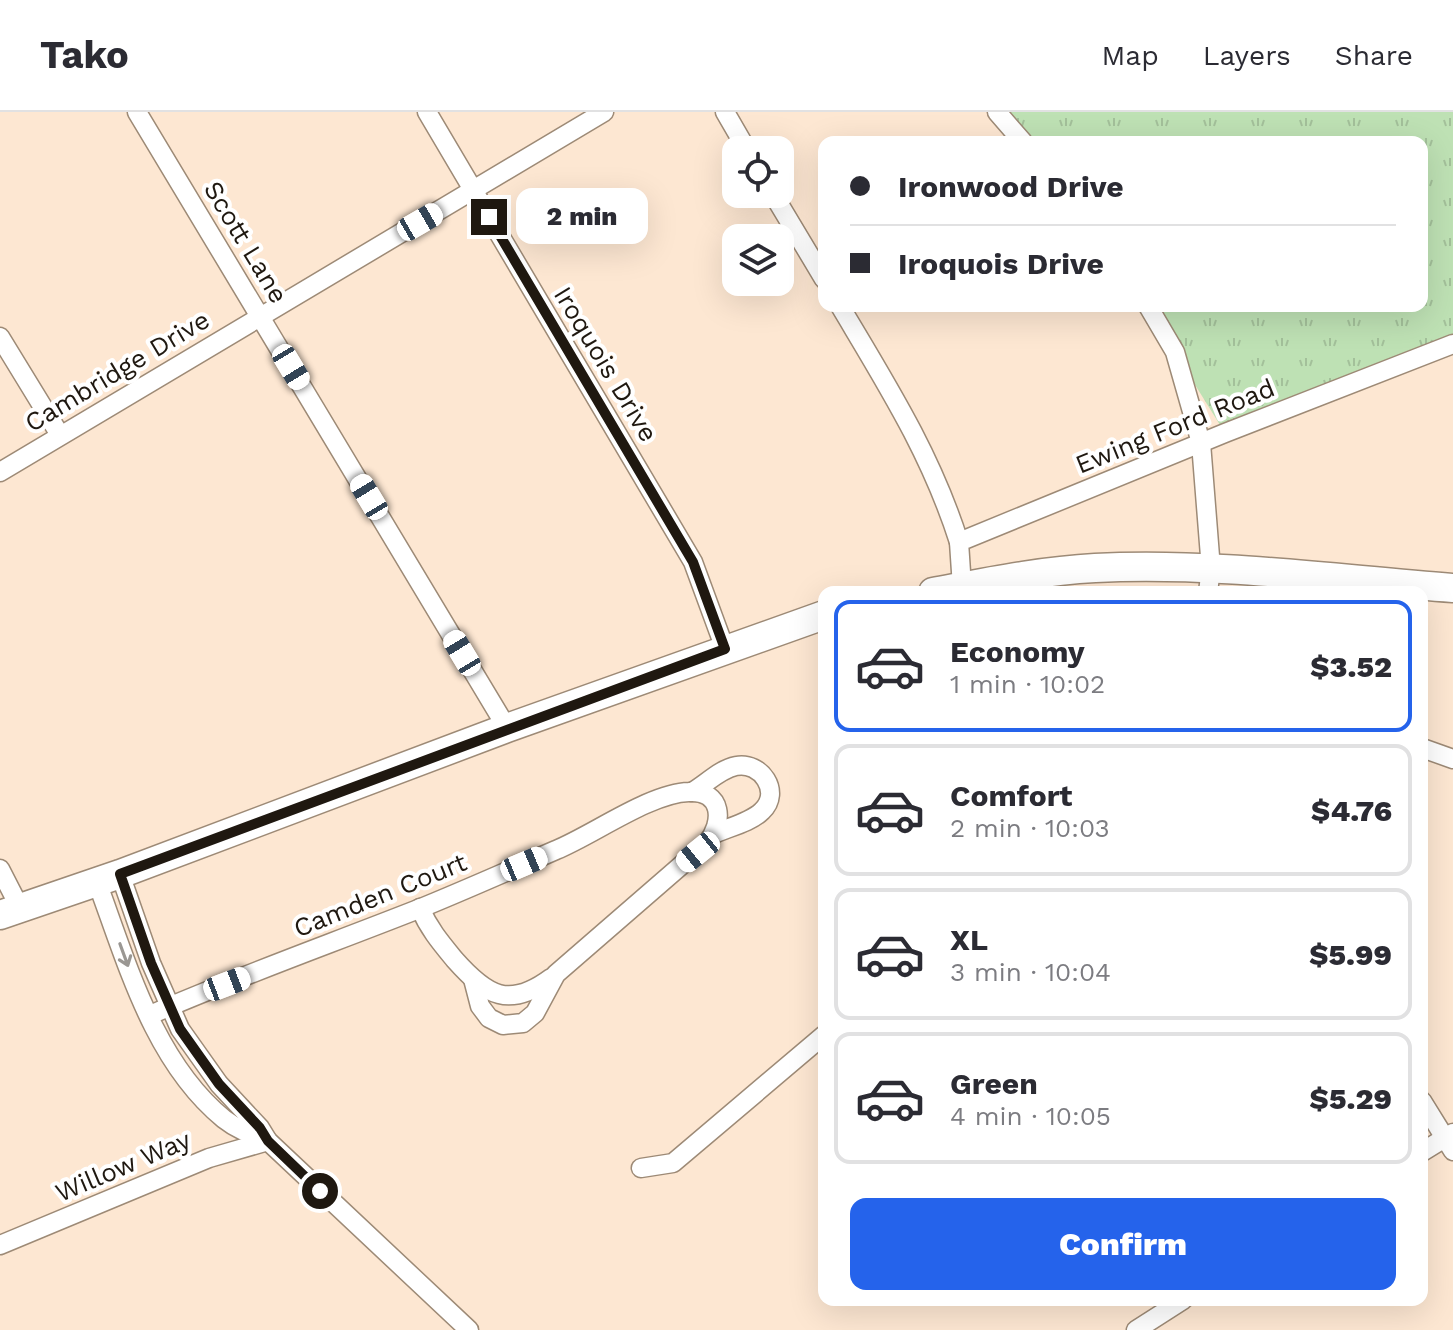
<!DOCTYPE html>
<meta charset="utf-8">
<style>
:root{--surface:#fff;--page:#f7f7f7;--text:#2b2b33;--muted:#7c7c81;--line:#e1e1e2;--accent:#2563eb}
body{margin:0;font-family:"Work Sans",sans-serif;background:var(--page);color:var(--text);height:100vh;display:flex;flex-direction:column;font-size:30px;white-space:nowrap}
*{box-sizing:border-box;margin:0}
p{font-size:26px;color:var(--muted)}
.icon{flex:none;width:44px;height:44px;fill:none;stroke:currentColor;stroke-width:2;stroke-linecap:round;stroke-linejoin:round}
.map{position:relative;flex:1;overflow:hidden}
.side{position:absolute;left:818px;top:474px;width:610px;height:720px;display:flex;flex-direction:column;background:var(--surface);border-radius:16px;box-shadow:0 8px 32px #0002}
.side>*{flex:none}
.hud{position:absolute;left:818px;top:24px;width:610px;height:176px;border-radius:16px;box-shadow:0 8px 32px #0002;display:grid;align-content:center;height:176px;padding:0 32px;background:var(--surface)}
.buttons{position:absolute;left:722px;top:24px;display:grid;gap:16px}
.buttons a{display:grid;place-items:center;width:72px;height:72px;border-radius:16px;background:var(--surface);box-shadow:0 8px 32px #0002;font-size:40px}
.end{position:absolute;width:36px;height:36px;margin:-18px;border:10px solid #1f1810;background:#fff;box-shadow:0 0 0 4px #fff}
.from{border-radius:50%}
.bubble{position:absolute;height:56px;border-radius:16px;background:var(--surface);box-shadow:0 8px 32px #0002;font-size:26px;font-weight:800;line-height:56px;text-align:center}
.car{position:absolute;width:24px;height:48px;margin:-24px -12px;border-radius:10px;box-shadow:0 0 6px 2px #0007;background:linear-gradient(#fff 24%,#345 0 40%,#fff 0 76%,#345 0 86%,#fff 0)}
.hud b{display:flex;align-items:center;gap:28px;height:76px;font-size:30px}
.hud b+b{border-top:2px solid var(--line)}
.hud i{width:20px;height:20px;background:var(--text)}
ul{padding:14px 0 0;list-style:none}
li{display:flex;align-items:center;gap:24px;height:132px;margin:0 16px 12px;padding:0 16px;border:4px solid var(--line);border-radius:16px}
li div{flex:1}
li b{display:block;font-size:30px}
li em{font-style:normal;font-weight:800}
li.active{border-color:var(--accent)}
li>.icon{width:72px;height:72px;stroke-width:1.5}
.cta{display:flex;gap:16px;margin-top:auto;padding:16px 32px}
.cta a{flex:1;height:92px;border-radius:16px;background:var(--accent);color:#fff;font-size:32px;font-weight:800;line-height:92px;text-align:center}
header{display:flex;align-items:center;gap:48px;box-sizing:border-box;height:112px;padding:0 40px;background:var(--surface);border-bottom:2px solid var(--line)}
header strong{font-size:38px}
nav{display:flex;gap:44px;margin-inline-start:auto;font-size:28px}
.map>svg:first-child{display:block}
.grass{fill:url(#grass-tufts)}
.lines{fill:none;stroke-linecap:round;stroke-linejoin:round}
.street-casing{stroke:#9d8a76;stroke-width:21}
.primary-casing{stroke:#9d8a76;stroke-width:31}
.street{stroke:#fff;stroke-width:18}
.primary{stroke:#fff;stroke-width:28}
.oneway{stroke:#9a9793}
.route{stroke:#1f1810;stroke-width:10}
.labels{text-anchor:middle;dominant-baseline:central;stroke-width:8;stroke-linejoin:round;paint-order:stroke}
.street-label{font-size:26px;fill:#1f1810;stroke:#fff}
</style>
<header>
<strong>Tako</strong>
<nav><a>Map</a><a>Layers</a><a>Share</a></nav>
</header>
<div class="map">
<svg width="1453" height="1218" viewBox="0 0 1453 1218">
<defs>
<pattern id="grass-tufts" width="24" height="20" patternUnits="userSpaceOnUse" patternTransform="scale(2)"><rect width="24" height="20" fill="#bee1b4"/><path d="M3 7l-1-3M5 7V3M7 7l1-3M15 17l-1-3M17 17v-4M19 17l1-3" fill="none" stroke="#a3c09a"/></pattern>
</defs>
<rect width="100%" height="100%" fill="#fde7d2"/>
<path class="grass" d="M997,0h456v232l-228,89 -79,-127h276v-164h-399z"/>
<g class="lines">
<defs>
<g id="street">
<path d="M137,0l370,616"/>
<path d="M427,0l266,450 32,87"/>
<path d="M725,0l22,38"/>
<path d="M997,0l26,30"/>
<path d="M773,82l51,85"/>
<path d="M840,194c47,79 91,148 119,236"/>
<path d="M1148,194l27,46 26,91 10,126 -3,23"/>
<path d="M0,225l60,98"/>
<path d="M0,360l604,-360"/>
<path d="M962,475l-3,-45 266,-109 228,-89"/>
<path d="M1422,636l31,11"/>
<path d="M692,680c14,-8 28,-23 44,-26 25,-5 46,26 26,45 -11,11 -32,16 -46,22"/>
<path d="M0,757l20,39"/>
<path d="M120,762l31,89 29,66 39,55 41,44 8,13 201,189"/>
<path d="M97,770c30,81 57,180 127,237 14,11 29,16 44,22"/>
<path d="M420,796c9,21 21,35 35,52 32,36 54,49 96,18"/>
<path d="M150,903c87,-38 177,-70 266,-105 47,-19 94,-40 140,-60 37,-15 94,-57 133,-58 34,-2 35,31 18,51l-151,131 -21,39 -12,10 -20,2 -14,-7 -9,-12 -7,-27"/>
<path d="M1422,989l31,50"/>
<path d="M1422,1040l31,-19"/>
<path d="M641,1056l32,-5 151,-128"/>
<path d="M0,1133l209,-87 59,-17"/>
<path d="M1136,1218l47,-30"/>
</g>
<g id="primary">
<path d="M933,480c54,-10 107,-21 162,-24 119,-6 239,11 358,20"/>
<path d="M0,803l120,-41 387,-146 317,-113"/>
</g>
</defs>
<use href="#street" class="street-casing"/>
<use href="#primary" class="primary-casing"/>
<use href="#street" class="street"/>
<use href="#primary" class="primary"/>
</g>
<defs><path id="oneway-shaft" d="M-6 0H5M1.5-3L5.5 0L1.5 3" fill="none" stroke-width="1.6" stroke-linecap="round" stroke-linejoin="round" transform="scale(2)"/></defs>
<use class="oneway" href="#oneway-shaft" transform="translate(124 843) rotate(70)"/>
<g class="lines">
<path class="route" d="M320,1079l-52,-50 -8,-13 -41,-44 -39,-55 -29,-66 -31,-89 605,-225 -32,-87 -204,-345"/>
</g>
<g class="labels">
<g class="street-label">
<text transform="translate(246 130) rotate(59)">Scott Lane</text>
<text transform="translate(606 252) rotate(59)">Iroquois Drive</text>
<text transform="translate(117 259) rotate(-31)">Cambridge Drive</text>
<text transform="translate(1175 314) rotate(-22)">Ewing Ford Road</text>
<text transform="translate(380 783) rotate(-22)">Camden Court</text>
<text transform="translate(123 1054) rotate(-23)">Willow Way</text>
</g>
</g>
</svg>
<div class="buttons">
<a><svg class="icon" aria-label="locate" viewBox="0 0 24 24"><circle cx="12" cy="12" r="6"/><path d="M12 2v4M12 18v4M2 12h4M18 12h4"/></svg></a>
<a><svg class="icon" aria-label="layers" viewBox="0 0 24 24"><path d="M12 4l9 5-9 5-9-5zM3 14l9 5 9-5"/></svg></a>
</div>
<i class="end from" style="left:320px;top:1079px"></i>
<i class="end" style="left:489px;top:105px"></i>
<div class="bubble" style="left:516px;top:76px;width:132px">2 min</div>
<i class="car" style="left:420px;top:110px;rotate:60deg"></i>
<i class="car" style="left:291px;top:255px;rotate:149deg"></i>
<i class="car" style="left:369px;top:385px;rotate:329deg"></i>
<i class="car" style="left:462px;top:541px;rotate:329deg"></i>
<i class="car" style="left:698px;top:740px;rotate:231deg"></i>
<i class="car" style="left:524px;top:752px;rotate:67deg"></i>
<i class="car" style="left:227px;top:872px;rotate:69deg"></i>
<div class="hud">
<b><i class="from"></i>Ironwood Drive</b>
<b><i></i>Iroquois Drive</b>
</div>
<section class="side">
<ul>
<li class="active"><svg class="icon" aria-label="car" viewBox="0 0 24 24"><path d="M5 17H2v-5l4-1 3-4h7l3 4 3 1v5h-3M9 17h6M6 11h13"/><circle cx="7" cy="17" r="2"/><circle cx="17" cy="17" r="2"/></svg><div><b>Economy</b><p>1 min · 10:02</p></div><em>$3.52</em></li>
<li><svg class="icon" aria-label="car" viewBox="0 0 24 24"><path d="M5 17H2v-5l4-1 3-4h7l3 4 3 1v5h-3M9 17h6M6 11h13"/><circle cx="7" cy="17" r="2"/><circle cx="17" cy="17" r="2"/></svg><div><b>Comfort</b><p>2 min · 10:03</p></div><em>$4.76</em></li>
<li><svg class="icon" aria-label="car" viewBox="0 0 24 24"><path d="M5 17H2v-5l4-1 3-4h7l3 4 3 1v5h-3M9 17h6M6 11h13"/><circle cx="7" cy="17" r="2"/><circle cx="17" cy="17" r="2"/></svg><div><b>XL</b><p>3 min · 10:04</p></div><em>$5.99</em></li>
<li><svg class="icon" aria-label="car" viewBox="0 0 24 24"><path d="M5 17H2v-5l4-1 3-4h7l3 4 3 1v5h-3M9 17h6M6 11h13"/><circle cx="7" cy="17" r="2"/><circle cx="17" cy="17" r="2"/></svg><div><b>Green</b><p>4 min · 10:05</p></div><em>$5.29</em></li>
</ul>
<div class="cta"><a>Confirm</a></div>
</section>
</div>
